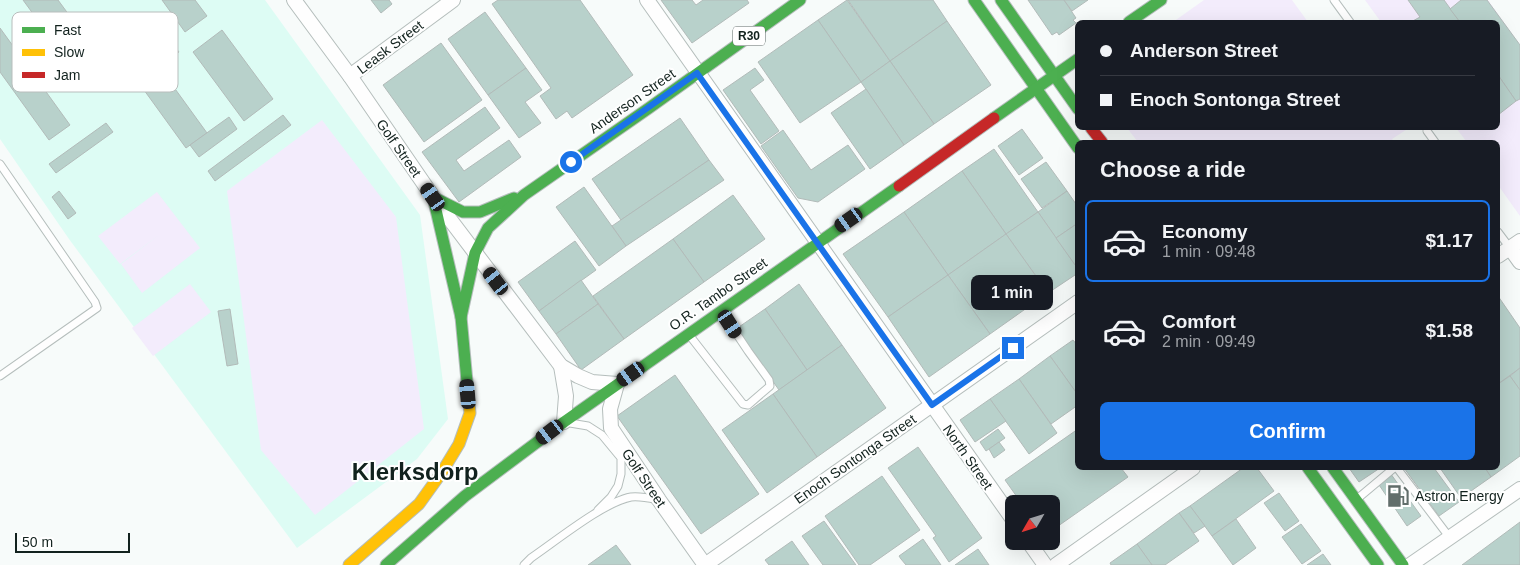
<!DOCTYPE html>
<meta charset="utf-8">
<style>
:root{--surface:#171b24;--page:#242831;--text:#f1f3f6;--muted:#9ea1a6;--line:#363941;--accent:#1a73e8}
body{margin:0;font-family:Helvetica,sans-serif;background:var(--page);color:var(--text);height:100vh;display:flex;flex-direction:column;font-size:19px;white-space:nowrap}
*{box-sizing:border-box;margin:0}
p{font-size:16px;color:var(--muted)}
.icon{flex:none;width:28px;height:28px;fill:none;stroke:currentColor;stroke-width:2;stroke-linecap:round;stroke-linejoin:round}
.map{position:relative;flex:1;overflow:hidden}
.sheet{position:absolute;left:1075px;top:140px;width:425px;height:330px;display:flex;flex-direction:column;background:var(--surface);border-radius:8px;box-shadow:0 5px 20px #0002}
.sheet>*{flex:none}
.top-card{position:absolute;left:1075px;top:20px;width:425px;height:110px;border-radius:8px;box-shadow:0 5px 20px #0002;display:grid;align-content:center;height:110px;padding:0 25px;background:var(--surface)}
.needle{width:32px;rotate:231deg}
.fabs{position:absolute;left:1005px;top:495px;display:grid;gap:10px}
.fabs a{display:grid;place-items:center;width:55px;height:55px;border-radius:8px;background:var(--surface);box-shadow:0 5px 20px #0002;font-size:25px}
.scale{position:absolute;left:15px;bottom:12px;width:115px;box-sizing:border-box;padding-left:5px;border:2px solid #12221e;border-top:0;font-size:14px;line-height:18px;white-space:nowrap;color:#12221e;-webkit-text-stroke:4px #fff;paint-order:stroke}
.end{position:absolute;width:22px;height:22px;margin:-11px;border:6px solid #1a73e8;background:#fff;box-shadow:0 0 0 2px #fff}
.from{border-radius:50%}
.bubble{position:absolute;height:35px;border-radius:8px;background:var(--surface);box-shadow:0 5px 20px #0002;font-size:16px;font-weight:700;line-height:35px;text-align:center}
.car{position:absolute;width:15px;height:30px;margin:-15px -8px;border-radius:6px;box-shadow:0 0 4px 1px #0007;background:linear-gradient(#222 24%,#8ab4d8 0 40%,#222 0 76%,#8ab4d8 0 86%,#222 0)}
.top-card b{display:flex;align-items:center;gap:18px;height:48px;font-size:19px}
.top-card b+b{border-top:1px solid var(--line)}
.top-card i{width:12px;height:12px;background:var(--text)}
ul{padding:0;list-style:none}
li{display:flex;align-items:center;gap:15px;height:82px;margin:0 10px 8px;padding:0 15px;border:2px solid transparent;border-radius:8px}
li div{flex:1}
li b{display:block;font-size:19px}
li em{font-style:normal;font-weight:700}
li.on{border-color:var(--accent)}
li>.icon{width:45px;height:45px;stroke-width:1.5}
h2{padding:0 25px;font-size:22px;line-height:60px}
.button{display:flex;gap:10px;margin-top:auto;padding:10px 25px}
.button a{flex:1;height:58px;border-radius:8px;background:var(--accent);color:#fff;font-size:20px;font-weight:700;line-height:58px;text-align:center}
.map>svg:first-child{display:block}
.built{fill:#ddfcf4}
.green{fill:#f3ecfc}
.building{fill:#b8d1cb;stroke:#b2bbb9}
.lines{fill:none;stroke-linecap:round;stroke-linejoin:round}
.lane-casing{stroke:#b5bebc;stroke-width:9}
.street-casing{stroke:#b5bebc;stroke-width:16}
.fast-casing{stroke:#b5bebc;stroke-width:13}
.slow-casing{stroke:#b5bebc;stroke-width:13}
.jam-casing{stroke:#b5bebc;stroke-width:13}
.lane{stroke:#fefefe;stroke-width:7}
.street{stroke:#fefefe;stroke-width:14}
.fast{stroke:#4caf50;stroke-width:11}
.slow{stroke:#ffc107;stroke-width:11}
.jam{stroke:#c62828;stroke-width:11}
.route{stroke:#1a73e8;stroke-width:6}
.labels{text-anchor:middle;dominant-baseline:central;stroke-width:4;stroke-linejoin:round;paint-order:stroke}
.shield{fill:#fff;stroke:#596462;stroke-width:1}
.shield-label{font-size:12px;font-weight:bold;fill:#12221e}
.street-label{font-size:14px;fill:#12221e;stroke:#fff}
.poi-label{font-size:14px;fill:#12221e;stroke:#fff;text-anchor:start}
.town-label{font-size:24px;font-weight:bold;fill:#12221e;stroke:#fff}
.key{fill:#fff;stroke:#b8bdbc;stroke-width:1}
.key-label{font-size:14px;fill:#12221e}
</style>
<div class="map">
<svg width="1520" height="565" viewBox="0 0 1520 565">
<rect width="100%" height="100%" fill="#f7fbfa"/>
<path class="built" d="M0,0h265l155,215 28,204 -31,40 -120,89 -228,-309 -69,-100z"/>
<g class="green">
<path d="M1204,0h88l16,22h-135z"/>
<path d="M1365,0h123l32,45v171l-22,-31v-43h-31l-11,-14h42v-106h-117z"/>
<path d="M322,120l74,97 28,212 -109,86 -54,-65 -34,-259z"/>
<path d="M1127,128h282l-17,11 2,3h-256z"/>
<path d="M157,192l43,56 -58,45 -21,-29 38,-29 -39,29 -22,-28z"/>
<path d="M190,284l21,28 -58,44 -21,-28z"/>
</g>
<g class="building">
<path d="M23,0h35l53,72 -23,17z"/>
<path d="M162,0h33l12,16 -22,16z"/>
<path d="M371,0h18l3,4 -11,9z"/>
<path d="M498,0h82l53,75 -61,43 -5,-7 -11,8 -16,-23 11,-8 -59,-84z"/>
<path d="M661,0h31l4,5 7,-5h44l2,3 -57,40z"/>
<path d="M847,0l43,61 -29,21 -43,-62z"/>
<path d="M848,0h85l14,21 -57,40z"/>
<path d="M1028,0h36l12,18 -3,2 3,3 -17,12 -2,-3 -5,3z"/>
<path d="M1064,0h24l-16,11z"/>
<path d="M1408,0h36l16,22h-49l9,-5z"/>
<path d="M1461,0h26l33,45v54l-4,2 -18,-26v-53h-38l-10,-13z"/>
<path d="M485,12l41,56 -38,27 -40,-56z"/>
<path d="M818,20l43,62 -61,41 -42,-61z"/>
<path d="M947,21l44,64 -57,39 -44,-63z"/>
<path d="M0,28l70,97 -21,15 -49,-68z"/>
<path d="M222,30l51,69 -29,22 -51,-69z"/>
<path d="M168,38l11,14 -16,11 -10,-14z"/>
<path d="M441,43l41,57 -58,42 -41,-57z"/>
<path d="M890,61l44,63 -30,21 -43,-63z"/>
<path d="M526,68l16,22 -17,12 16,21 -22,15 -31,-43z"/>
<path d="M755,68l9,12 -14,10 29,41 -18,13 -38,-54z"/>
<path d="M165,75l42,58 -21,15 -42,-58z"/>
<path d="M1498,75l18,26 -18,14z"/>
<path d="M866,89l38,56 -34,24 -39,-56z"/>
<path d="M485,107l15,21 -44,32 8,11 45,-31 12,17 -62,45 -37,-50z"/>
<path d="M283,115l8,10 -76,56 -7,-10z"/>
<path d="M229,117l8,12 -38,28 -9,-12z"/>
<path d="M680,118l29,42 -88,60 -29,-41z"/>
<path d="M106,123l7,9 -57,41 -7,-9z"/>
<path d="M1022,129l21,29 -24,17 -21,-29z"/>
<path d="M783,130l28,40 37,-25 17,24 -47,33 -20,-4 -37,-52z"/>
<path d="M994,149l44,63 -32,22 -44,-63z"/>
<path d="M709,160l15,20 -98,66 -14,-20z"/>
<path d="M1046,162l21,29 -25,17 -21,-29z"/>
<path d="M962,171l44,63 -58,41 -44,-63z"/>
<path d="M584,187l42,59 -27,20 -43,-59z"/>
<path d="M59,191l17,22 -8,6 -16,-22z"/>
<path d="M1067,191l11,16v16l-22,15 -18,-26z"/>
<path d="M733,195l32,44 -61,43 -31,-43z"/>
<path d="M904,212l44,63 -60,42 -45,-63z"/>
<path d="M1038,212l40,57v4l-30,20 -42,-59z"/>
<path d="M1078,223v46l-22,-31z"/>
<path d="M1006,234l42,59 -58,41 -42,-59z"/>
<path d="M673,239l31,43 -80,57 -31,-43z"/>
<path d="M575,241l21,29 -57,41 -21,-29z"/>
<path d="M948,275l42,59 -61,43 -41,-60z"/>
<path d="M581,280l17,24 -42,30 -17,-23z"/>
<path d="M799,284l43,61 -35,25 -42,-61z"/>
<path d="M1498,296l22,32v40l-22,16z"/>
<path d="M598,304l26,35 -43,31 -25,-36z"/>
<path d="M230,309l8,55 -11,2 -9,-55z"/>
<path d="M765,309l42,61 -28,20 -43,-61z"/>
<path d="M1073,340l5,6v43l-3,2 -25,-35z"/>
<path d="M842,345l44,63 -69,49 -44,-63z"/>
<path d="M1050,356l28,39v10l-27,19 -32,-45z"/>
<path d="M1520,368v22l-10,-14z"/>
<path d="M675,375l84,119 -58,40 -84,-118z"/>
<path d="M1510,376l10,14v66l-29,21 -6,-9h13v-84z"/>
<path d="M1019,379l38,54 -28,21 -39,-55z"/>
<path d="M773,394l44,63 -50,36 -45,-63z"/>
<path d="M990,399l16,22 -31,21 -15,-22z"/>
<path d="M998,429l7,9 -19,13 -6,-9z"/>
<path d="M1078,429v39h43l7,9 -77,54v-27h-29l-17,-24z"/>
<path d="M999,442l6,8 -11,8 -5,-9z"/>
<path d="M918,447l64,91 -33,24 -16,-24 3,-2 -48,-68z"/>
<path d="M1243,468h14l17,23 -62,45 -22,-30z"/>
<path d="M1349,468h31l-21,14z"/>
<path d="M1404,468h30l25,34 -20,14z"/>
<path d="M1440,468h45l6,9 -30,21z"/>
<path d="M1388,470l33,46 -14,10 -32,-47z"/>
<path d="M882,476l38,54 -50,35h-11l-34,-49z"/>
<path d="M1279,493l20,28 -14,10 -21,-28z"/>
<path d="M1190,506l15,20 -11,7 -15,-20z"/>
<path d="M1179,513l20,28 -34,24h-13l-15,-21z"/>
<path d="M1236,519l20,29 -23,17 -21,-29z"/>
<path d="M824,521l32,44h-33l-21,-29z"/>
<path d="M1520,522v43h-58z"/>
<path d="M1301,524l20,27 -19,13 -20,-27z"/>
<path d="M923,539l18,26h-35l-5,-6 -2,-3z"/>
<path d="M792,541l17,24h-40l-4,-5z"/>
<path d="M1137,544l15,21h-41l-1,-2z"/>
<path d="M616,545l15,20h-43z"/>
<path d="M978,549l11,16h-34z"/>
<path d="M1323,554l8,11h-24z"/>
</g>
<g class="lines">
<defs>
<g id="lane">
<path d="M1334,0l16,22"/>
<path d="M1427,131l8,11"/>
<path d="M0,164l95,138 2,6 -97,68"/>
<path d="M1498,232l12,16"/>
<path d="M690,336l53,68 5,1 22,-19 -1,-6 -21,-29 -26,-39"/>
<path d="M570,423l18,3 14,9 19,23v16l-3,12 -7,11 -13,13"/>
<path d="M1357,499l37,-31h3l53,70"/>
<path d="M524,565l7,-7c25,-17 73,-56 100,-61 10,-1 18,1 27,3"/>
</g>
<g id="street">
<path d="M294,0l56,76 83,121 128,169 17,10 14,6 25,2 -7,25 1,19 48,72 46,65"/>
<path d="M647,0l367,521"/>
<path d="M350,76l103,-76"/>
<path d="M1510,248l10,14"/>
<path d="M1498,256l22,-15"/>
<path d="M561,366l5,30 -2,26"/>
<path d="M1028,541l17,24"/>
<path d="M705,565l373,-263"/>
<path d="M1056,565l137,-97"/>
<path d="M1410,565l110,-76"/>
</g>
<g id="fast">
<path d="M974,0l104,148"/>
<path d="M1001,0l77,109"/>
<path d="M1129,22l32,-22"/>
<path d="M994,118l84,-59"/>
<path d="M433,197l30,15h17l34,-14"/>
<path d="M433,197l28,120 8,86"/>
<path d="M461,317l14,-64 13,-25 36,-33 125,-87 151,-108"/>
<path d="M1308,468l70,97"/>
<path d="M1333,468l70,97"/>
<path d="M386,565l79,-69 99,-74 335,-236"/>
</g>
<path id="slow" d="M349,565l70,-61 23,-32 17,-28 11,-31 -1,-10"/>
<g id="jam">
<path d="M1091,128l11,14"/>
<path d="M899,186l95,-68"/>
</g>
</defs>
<use href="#lane" class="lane-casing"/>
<use href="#street" class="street-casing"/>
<use href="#fast" class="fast-casing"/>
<use href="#slow" class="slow-casing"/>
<use href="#jam" class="jam-casing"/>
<use href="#lane" class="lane"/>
<use href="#street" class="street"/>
<use href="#fast" class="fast"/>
<use href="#slow" class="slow"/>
<use href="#jam" class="jam"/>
</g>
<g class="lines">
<path class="route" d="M571,162l126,-89 235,332 81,-57"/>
</g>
<defs>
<symbol id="fuel-bare" viewBox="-9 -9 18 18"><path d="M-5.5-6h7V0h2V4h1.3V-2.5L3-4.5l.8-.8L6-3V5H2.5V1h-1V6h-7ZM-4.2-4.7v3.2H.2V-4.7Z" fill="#626e6b" stroke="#fff" stroke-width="2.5" paint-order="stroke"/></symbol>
</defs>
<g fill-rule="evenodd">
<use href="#fuel-bare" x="1382" y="480" width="32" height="32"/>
</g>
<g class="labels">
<rect class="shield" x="733" y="26.5" width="32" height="19" rx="4"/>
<g class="shield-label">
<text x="749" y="36">R30</text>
</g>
<g class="street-label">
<text transform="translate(390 47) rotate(-37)">Leask Street</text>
<text transform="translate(632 101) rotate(-35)">Anderson Street</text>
<text transform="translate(399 148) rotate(55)">Golf Street</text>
<text transform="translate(718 294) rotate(-35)">O.R. Tambo Street</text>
<text transform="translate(968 457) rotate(55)">North Street</text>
<text transform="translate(855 459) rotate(-35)">Enoch Sontonga Street</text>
<text transform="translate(644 478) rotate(56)">Golf Street</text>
</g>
<g class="poi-label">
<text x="1415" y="496">Astron Energy</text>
</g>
<g class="town-label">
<text x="415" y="471">Klerksdorp</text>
</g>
</g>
<rect x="12" y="12" width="166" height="80" rx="8" class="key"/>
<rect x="22" y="27" width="23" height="6" fill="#4caf50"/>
<rect x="22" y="49" width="23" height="7" fill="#ffc107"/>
<rect x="22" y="72" width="23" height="6" fill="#c62828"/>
<g class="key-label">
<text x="54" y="35">Fast</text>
<text x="54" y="57">Slow</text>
<text x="54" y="80">Jam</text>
</g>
</svg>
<div class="fabs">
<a><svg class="needle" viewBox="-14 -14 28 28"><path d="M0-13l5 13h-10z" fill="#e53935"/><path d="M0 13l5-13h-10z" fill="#9ea1a6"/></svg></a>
</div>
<div class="scale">50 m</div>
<i class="end from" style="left:571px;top:162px"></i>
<i class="end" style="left:1013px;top:348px"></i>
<div class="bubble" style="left:971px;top:275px;width:82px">1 min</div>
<i class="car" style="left:433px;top:197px;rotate:325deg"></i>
<i class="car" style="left:849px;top:220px;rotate:235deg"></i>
<i class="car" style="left:496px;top:281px;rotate:323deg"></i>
<i class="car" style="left:730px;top:324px;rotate:147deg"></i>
<i class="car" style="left:631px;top:374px;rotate:235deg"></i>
<i class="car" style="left:468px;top:394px;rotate:355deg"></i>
<i class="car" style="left:550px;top:432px;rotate:233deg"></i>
<div class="top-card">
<b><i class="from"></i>Anderson Street</b>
<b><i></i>Enoch Sontonga Street</b>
</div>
<section class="sheet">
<h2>Choose a ride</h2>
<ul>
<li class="on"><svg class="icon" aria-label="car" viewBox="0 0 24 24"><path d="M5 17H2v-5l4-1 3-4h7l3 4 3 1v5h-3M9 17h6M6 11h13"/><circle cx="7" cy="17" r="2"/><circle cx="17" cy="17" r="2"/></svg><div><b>Economy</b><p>1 min · 09:48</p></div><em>$1.17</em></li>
<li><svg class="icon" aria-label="car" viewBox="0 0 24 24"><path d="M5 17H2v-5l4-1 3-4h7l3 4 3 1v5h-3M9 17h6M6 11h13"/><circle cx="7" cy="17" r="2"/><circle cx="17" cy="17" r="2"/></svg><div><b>Comfort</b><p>2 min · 09:49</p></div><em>$1.58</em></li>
</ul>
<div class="button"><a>Confirm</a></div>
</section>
</div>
